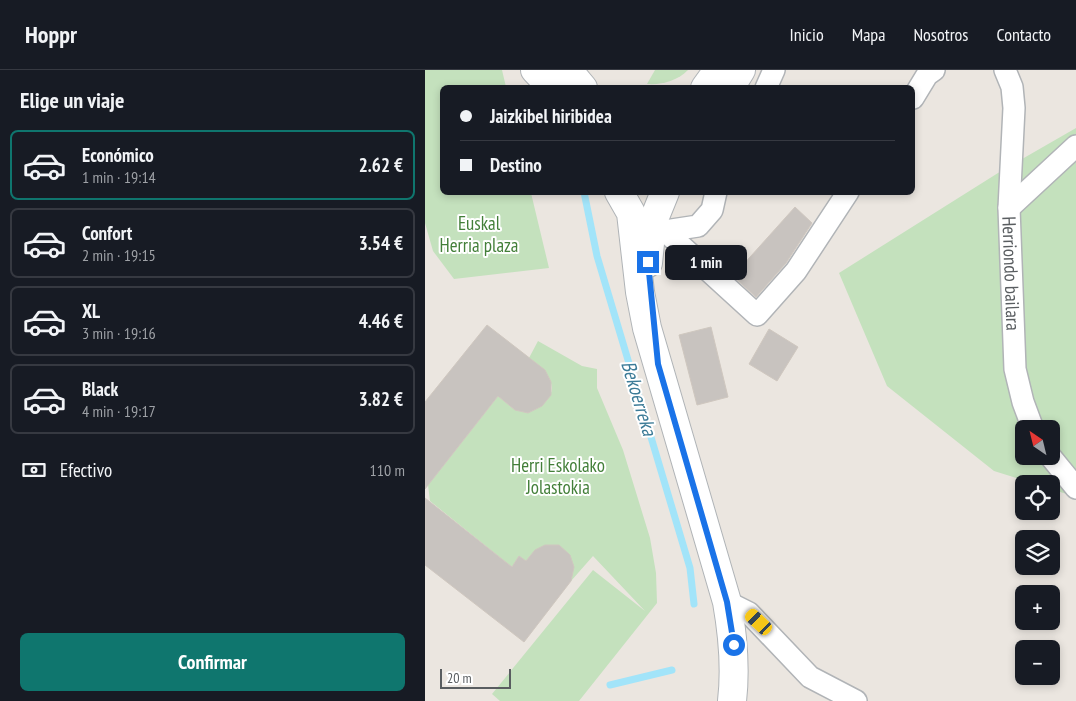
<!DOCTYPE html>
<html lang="es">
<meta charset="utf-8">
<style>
:root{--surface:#171b24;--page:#20242c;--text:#f1f3f6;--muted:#9ea1a6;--line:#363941;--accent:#0f766e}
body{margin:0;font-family:"PT Sans Narrow",sans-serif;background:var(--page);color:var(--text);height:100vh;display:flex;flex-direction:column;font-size:19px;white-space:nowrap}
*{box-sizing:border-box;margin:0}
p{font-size:16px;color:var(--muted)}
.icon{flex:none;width:28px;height:28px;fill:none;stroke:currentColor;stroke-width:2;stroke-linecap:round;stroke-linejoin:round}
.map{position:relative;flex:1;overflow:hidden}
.drawer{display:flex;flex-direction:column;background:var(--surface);width:425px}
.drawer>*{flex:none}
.guide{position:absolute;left:15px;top:15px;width:475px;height:110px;border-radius:8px;box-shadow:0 2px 8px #0003;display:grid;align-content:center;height:110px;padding:0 20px;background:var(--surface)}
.needle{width:32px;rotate:325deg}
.fabs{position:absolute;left:590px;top:350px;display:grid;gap:10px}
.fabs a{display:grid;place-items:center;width:45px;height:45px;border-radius:8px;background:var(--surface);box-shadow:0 2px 8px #0003;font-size:25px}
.scale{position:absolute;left:15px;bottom:12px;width:71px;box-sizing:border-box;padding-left:5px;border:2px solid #595d60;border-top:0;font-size:14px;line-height:18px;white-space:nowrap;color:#595d60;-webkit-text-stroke:4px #fff;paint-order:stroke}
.end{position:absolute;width:22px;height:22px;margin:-11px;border:6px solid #1a73e8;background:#fff;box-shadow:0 0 0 2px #fff}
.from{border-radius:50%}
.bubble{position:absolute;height:35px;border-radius:8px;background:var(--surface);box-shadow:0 2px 8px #0003;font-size:16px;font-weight:700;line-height:35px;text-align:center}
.car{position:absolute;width:15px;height:30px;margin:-15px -8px;border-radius:6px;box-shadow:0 0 4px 1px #0007;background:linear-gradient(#f5c518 24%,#345 0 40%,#f5c518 0 76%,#345 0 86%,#f5c518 0)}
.guide b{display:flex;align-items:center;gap:18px;height:48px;font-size:19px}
.guide b+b{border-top:1px solid var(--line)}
.guide i{width:12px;height:12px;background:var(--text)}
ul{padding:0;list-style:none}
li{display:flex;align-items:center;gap:15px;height:70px;margin:0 10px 8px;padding:0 10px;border:2px solid var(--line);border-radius:8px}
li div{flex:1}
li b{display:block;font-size:19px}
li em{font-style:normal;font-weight:700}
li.on{border-color:var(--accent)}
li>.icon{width:45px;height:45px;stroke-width:1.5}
h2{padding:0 20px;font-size:22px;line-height:60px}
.pay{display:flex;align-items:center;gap:12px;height:55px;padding:0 20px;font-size:19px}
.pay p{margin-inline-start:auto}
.action{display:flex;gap:10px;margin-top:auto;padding:10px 20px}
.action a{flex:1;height:58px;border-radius:8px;background:var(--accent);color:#fff;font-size:20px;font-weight:700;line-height:58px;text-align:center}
header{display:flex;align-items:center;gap:30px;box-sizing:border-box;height:70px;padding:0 25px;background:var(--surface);border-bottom:1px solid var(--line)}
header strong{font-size:24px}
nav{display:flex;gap:28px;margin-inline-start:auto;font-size:18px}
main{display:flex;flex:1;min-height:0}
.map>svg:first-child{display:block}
.green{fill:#c4e1bd;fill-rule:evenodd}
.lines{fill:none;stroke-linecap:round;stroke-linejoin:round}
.stream{stroke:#a2e4f9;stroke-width:7}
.building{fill:#c8c3bf;stroke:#cfc7bf}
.street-casing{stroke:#b1b4b7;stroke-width:24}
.secondary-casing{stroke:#b0b4b7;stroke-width:30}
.street{stroke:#fff;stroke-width:21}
.secondary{stroke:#fff;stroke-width:28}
.route{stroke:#1a73e8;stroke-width:6}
.labels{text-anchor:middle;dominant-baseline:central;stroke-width:4;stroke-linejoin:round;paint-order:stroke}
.park-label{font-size:19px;fill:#437f39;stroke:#fff}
.street-label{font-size:19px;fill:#595d60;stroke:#fff}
.water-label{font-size:20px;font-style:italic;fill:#3c7b97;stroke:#fff}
</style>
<header>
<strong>Hoppr</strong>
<nav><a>Inicio</a><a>Mapa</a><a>Nosotros</a><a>Contacto</a></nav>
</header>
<main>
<section class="drawer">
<h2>Elige un viaje</h2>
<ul>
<li class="on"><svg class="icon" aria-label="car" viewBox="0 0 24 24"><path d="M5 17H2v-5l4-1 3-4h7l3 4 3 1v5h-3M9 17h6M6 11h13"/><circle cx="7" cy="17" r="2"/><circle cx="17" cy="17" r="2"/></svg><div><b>Económico</b><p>1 min · 19:14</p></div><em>2.62 €</em></li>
<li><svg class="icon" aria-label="car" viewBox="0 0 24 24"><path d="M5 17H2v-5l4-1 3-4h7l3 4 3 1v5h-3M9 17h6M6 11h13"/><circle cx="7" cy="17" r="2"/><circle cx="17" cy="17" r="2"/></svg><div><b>Confort</b><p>2 min · 19:15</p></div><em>3.54 €</em></li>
<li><svg class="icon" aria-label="car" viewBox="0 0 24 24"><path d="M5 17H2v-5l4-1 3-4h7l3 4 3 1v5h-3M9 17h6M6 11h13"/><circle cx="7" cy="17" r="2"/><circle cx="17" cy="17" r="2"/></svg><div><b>XL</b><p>3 min · 19:16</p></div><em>4.46 €</em></li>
<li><svg class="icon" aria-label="car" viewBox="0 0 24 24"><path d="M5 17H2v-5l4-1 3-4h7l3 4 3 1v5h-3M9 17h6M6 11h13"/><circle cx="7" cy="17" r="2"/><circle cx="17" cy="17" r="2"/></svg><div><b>Black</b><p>4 min · 19:17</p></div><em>3.82 €</em></li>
</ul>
<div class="pay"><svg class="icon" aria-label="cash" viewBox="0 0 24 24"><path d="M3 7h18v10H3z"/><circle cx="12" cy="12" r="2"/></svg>Efectivo<p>110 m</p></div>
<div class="action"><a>Confirmar</a></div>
</section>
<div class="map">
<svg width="651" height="631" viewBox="0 0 651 631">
<rect width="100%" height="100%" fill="#ebe6e0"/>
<g class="green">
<path d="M0,0h77l4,17 -63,1v104l88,1 18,75 -95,11 -21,-28 -8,-28z"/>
<path d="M230,0h33c-11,11 -26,15 -41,14z"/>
<path d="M651,58v369l-25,-8v-5h-16l-41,-13 -107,-85 -48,-113 159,-100zM599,359h27v27h-27z"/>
<path d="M113,271l44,25 15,3v19l26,62 27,88 6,35 1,30 -78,98h-79l-8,-7 101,-124 52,41 -52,-55 -22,25c4,-17 1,-24 -12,-36 -16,0 -23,4 -33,16l-7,-5 -7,11 -82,-66 -2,-16 70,-89 17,14 13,3c35,-18 28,-34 1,-55z"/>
</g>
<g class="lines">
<g class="stream">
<path d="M159,122l13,64 93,312 4,36"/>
<path d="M185,615l62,-15"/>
</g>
</g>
<g class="building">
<path d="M370,137l17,16 -26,40 -30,34 -23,-21z"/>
<path d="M62,255l58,45 6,12v13l-9,11 -14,7 -13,-3 -17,-14 -73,93v-87z"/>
<path d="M286,257l17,70 -31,8 -18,-70z"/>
<path d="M344,259l29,18 -21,34 -28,-17z"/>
<path d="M0,428l87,69 7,-11 7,5 9,-11 10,-5h14l11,10 4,12 -3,14 -47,61 -99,-77z"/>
</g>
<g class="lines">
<defs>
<g id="street">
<path id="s1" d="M580,0l7,17 2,21 -5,100 6,161 8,33 10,27"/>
<path d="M341,18l8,-18"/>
<path d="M488,28l14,-23 7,-5"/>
<path d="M584,138l67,-62"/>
<path d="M227,154l13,7 92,84 39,-44 52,-79"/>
<path d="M240,161l33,-5 14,-16 4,-18"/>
<path d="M625,386l26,32"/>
<path d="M302,532l22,11 61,64 46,24"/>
</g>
<g id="secondary">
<path d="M110,0l17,18"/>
<path d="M143,0l15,18"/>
<path d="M280,18l13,-18"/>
<path d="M305,18l11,-18"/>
<path d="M194,122l12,21 9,79 7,36 80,274c6,34 9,65 5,99"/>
<path d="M223,193l4,-39 13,-32"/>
</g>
</defs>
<use href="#street" class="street-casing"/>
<use href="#secondary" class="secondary-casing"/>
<use href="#street" class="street"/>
<use href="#secondary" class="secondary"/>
</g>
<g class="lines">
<path class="route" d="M223,192l10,102 69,238 7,43"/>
</g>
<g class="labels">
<g class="park-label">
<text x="54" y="153">Euskal<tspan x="54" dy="22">Herria plaza</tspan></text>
<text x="133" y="395">Herri Eskolako<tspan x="133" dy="22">Jolastokia</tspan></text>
</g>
<g class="street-label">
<text stroke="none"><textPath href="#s1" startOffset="205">Herriondo bailara</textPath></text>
</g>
<g class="water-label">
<text transform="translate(214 328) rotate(73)">Bekoerreka</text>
</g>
</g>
</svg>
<div class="fabs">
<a><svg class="needle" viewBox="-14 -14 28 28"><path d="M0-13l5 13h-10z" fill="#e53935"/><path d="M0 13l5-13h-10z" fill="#9ea1a6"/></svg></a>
<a><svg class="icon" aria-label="locate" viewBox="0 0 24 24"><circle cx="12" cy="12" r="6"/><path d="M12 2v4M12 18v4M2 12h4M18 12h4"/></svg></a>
<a><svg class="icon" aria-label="layers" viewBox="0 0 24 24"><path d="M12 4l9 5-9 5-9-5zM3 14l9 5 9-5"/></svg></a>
<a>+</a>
<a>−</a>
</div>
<div class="scale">20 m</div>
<i class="end from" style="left:309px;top:575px"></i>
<i class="end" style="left:223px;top:192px"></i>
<div class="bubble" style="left:240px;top:175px;width:82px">1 min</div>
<i class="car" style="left:334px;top:552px;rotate:313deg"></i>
<div class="guide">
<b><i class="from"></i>Jaizkibel hiribidea</b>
<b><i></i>Destino</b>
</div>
</div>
</main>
